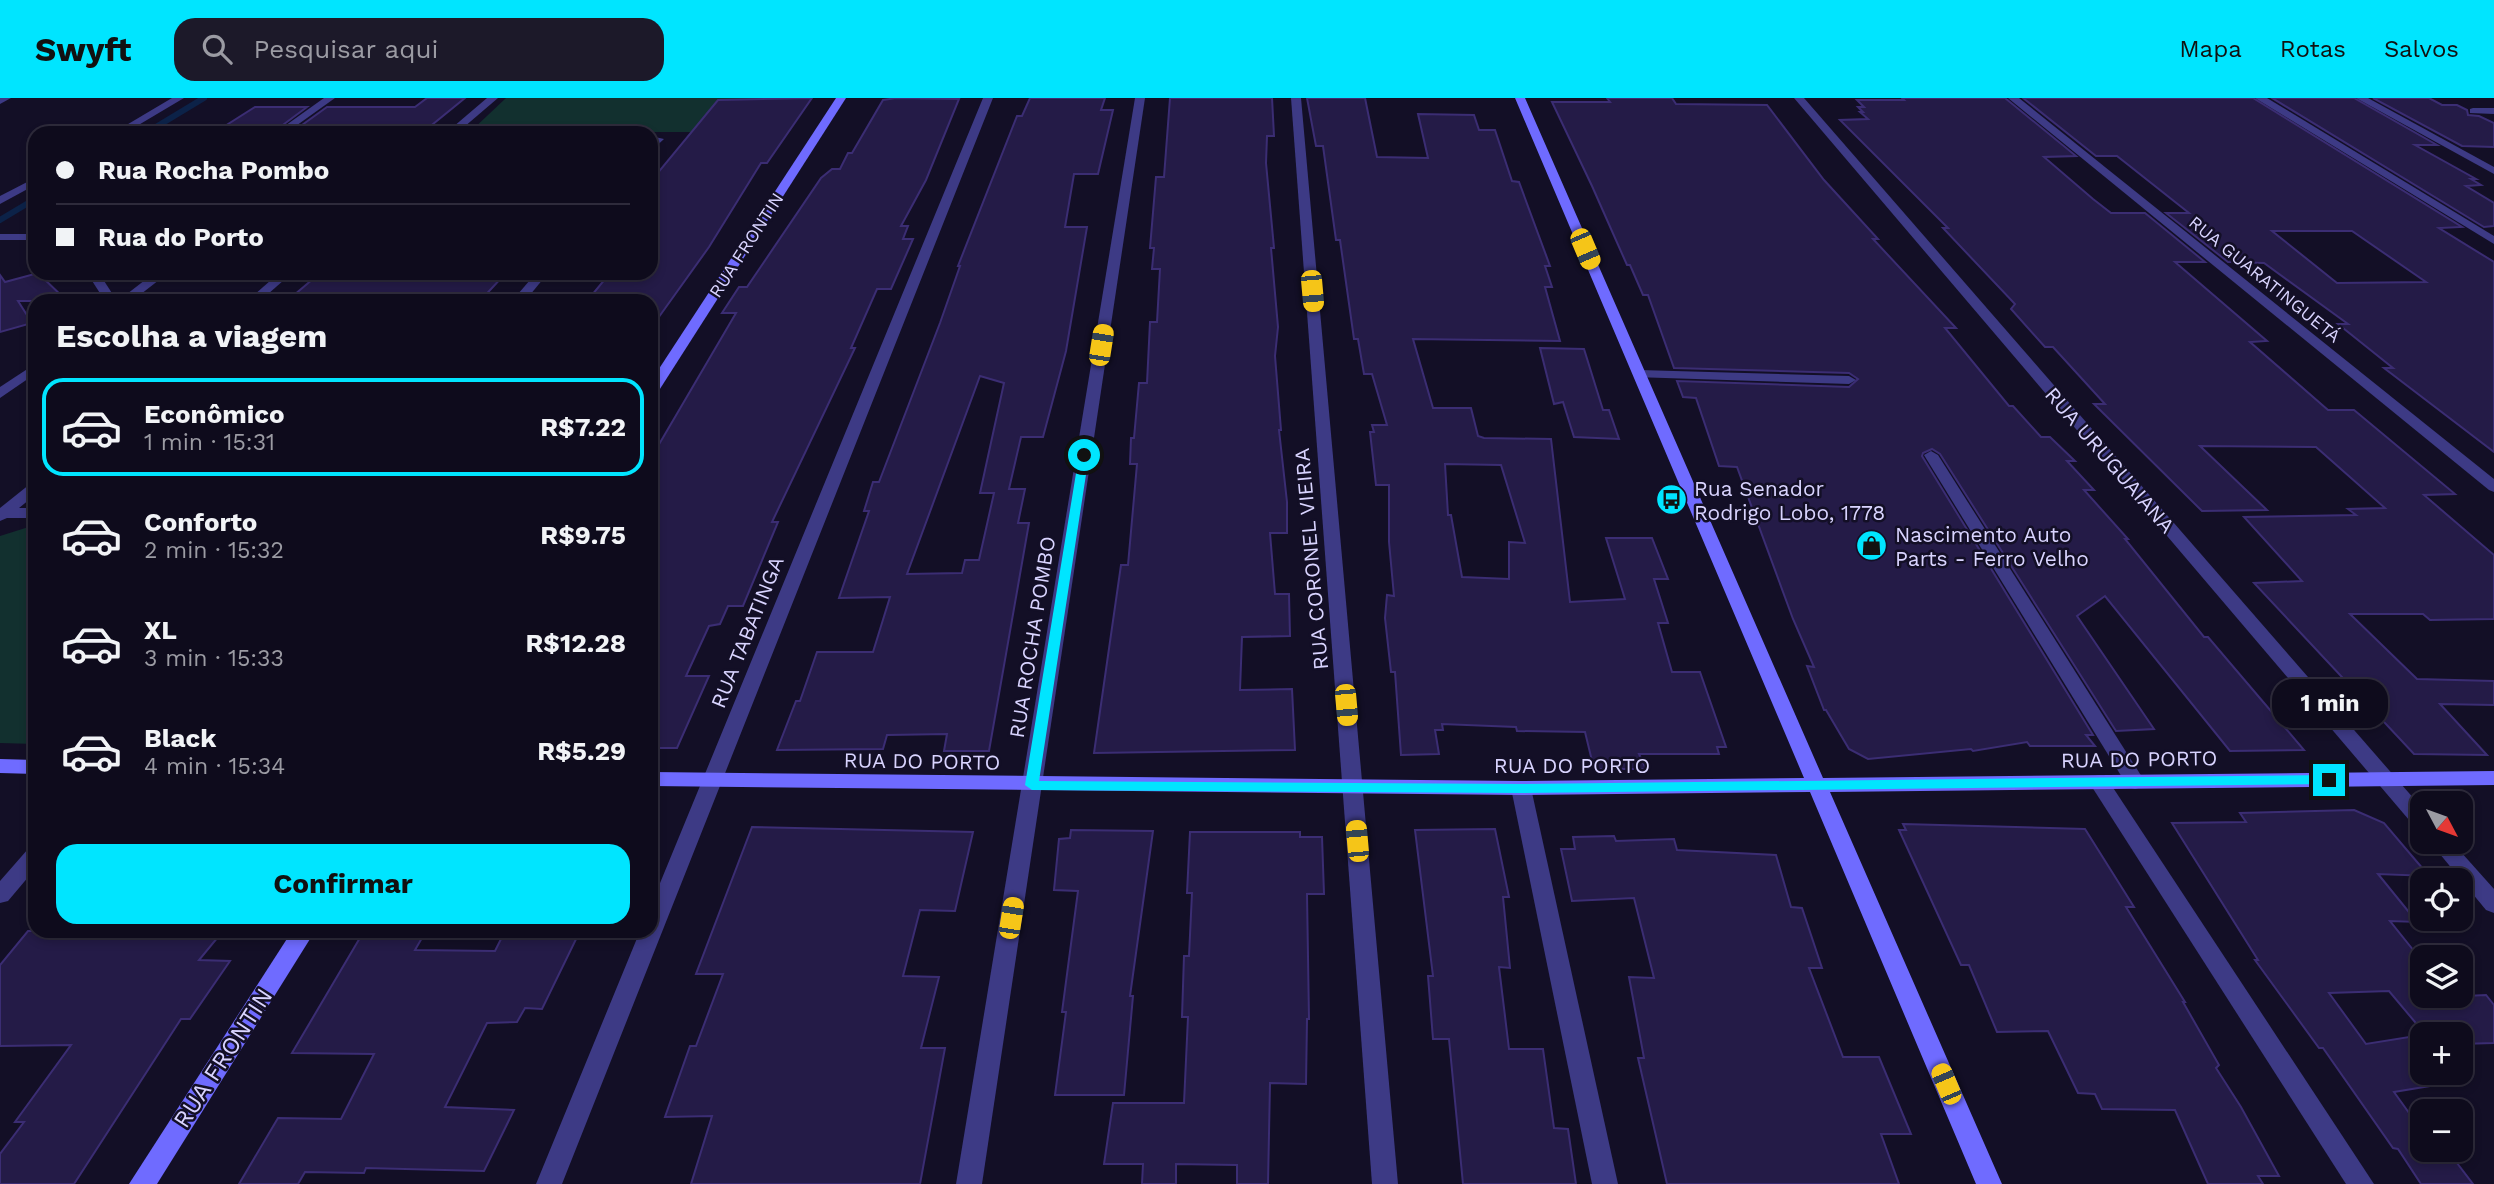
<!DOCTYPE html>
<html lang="pt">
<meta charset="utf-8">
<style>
:root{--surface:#0e0b1c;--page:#1c1929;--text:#f1f3f6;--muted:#9b9ba3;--line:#2e2b3b;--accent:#00e5ff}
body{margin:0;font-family:"Work Sans",sans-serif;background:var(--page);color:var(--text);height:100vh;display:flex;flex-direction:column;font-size:26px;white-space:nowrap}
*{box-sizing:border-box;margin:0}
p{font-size:23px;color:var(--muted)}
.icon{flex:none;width:38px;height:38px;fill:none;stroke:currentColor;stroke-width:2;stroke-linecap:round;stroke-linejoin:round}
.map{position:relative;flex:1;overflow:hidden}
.drawer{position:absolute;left:28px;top:196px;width:630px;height:644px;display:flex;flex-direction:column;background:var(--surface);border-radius:21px;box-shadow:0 4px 10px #0003,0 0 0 2px var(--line)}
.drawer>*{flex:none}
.banner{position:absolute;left:28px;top:28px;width:630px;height:154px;border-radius:21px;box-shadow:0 4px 10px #0003,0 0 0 2px var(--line);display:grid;align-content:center;height:154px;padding:0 28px;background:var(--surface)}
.needle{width:46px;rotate:131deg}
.buttons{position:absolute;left:2410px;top:693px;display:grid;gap:14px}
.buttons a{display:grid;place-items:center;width:63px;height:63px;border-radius:14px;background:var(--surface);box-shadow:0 4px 10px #0003,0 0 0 2px var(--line);font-size:35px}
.end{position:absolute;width:32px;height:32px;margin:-16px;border:9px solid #00e5ff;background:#111;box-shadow:0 0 0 4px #111}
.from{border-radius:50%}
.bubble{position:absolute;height:49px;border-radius:21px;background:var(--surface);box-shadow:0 4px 10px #0003,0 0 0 2px var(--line);font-size:23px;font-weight:700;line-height:49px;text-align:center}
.car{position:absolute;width:21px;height:42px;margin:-21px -10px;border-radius:9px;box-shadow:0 0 5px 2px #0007;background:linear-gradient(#f5c518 24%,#345 0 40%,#f5c518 0 76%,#345 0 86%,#f5c518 0)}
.banner b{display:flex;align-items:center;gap:24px;height:66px;font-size:26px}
.banner b+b{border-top:2px solid var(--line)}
.banner i{width:18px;height:18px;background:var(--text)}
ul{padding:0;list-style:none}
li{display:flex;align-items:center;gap:21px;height:98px;margin:0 14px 10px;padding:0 14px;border:4px solid transparent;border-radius:21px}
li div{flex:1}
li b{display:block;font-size:26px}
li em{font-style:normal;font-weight:700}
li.selected{border-color:var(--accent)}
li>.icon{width:63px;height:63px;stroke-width:1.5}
h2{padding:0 28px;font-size:32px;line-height:84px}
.button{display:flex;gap:14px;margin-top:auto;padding:14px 28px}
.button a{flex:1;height:80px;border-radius:21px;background:var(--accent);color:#111;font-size:28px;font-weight:700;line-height:80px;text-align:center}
header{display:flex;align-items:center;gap:42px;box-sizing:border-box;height:98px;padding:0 35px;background:var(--accent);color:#111}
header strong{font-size:33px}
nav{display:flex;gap:38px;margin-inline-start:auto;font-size:24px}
.search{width:490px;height:63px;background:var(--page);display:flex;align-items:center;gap:18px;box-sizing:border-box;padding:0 24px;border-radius:21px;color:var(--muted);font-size:26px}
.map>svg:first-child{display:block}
.green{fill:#12302f}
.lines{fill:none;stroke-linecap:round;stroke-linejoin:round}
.stream{stroke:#0c2248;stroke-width:6}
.building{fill:#241b47;stroke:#3b2d73;stroke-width:2;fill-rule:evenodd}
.street{fill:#3d3a85;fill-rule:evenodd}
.secondary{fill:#6f6bff;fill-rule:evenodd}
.route{fill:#00e5ff}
.labels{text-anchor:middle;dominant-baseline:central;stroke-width:5;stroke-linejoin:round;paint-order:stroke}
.far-street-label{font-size:18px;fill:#d9d4ff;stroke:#130f26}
.street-label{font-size:21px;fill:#d9d4ff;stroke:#130f26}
.poi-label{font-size:21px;fill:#d9d4ff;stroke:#130f26;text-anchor:start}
.near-street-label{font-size:24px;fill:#d9d4ff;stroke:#130f26}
</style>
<header>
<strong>Swyft</strong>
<div class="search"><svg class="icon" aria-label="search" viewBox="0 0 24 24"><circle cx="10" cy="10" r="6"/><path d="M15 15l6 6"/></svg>Pesquisar aqui</div>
<nav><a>Mapa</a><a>Rotas</a><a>Salvos</a></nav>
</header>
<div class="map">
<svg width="2494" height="1086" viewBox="0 0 2494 1086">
<rect width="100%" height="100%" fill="#130f26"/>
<g class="green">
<path d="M506,0h259l-25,34h-270z"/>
<path d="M35,427v219l-35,-1v-207z"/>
</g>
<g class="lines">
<g class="stream">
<path d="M146,35l58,-35"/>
<path d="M0,122l35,-21"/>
</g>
</g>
<g class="building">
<path d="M427,0h38l-43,35h-131l36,-26h88z"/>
<path d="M812,0l-45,65h-6l-52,84 -58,81v-27h-64l23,-28h41v-92l67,-81z"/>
<path d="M896,0l63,1 -33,81 -25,46h7l-5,13h10l-22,50h-14l-26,59h4l-83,174h6l-35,84h-15l-8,18 -11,2 -23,50h23l-32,72h-26v-290l85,-145h-14l17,-26h8l74,-109 11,-9h8l8,-16h4l31,-53z"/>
<path d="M1030,0h75l-4,12h12l-15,64h-24l-9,53h22l-21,124 -23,86h-22l-12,52h16l-7,34h11l-40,228h-45l3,-17 -60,1 -4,14 -106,1 19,-49h4l17,-49h56l17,-55 -51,1 30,-87h-5l9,-29h6l61,-159 20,-57h-2l59,-150h5zM980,278l24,7 -24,110h14l-15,67h-14l-3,13 -55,1z"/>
<path d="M1170,0h102l2,38h-7l-1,27 8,85h-3l7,79 -3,29 6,74h-2l8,72v31h-17l5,61h14l1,42 -48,1 -2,53 52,-1 3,61 -201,3 27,-188h7l9,-101h-7l1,-26h3l5,-55h8l3,-61h7l3,-53h-8l2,-21h-4l6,-71h8z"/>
<path d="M1307,0h58l12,59 51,1 -10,-44 56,1 5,15h16l17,51 7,1 31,84h-5l7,21h-7l15,54 -147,-2 20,69h38l7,28 6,2 67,1 19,163 55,-3 -19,-61h46l16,41h-14l14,44h-10l14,49h28l26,75h-9l2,7h-80l7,15h-52l-9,-37 -68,-1 -1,-4 -74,-3 1,6h-8l4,24 -38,1 -6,-83h-4l-6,-54 2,-23 7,1 -5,-54v-57h-13l-6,-53h4l-2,-7h15l-15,-51h-8l-6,-35h-4l-14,-99h-4l-13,-94h-7zM1445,366l56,1 24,78 -16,-1v37l-47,-2 -11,-62h-3z"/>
<path d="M1607,0h65l4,6 91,1 57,75 54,59h-5l83,89h-11l64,78h4l28,31h9l25,24h-8l27,29h-10l44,49h-3l79,98h4l96,113 -74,1 -125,-155 -28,20 77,113 -38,2 -176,-277 -8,-5 -9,4 -1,3 171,279h-7l9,11h-65l-3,-4 -54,9 -2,-2 -103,10 -19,-10 -23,-39h-2l-17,-44 7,1 -21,-48 -56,-152 -18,-1 -23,-68 -13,-1 -6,-16 172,6 9,-8 -9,-6 -175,-5 -26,-73h-5l-13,-30h-3l-35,-79 -40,-84h58z"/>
<path d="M1902,0h103l71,58 -32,1 49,42 18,14h34l60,49h-30l92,79 -17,1 78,68h26l101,84 -31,1 70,60v64l-64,1 -7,-6h-73l67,65 77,2v24l-54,-1 47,51 -73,-1 -160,-171 48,-2 -58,-64 112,-2 -8,-6 37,-1 -69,-61 -116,-1 67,64 -65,1 -108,-107h11l-52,-57h-8l-34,-38 4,-5 -72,-76h5l-108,-108 28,-1 -8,-7h3l-5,-5h6l-7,-7h47z"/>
<path d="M2023,0h230l209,129 -23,1 55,34v190l-110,-84h9l-55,-44h10l-84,-61 -36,-1 -62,-49h23l-72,-57h-21zM2272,133h80l74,51 -89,1z"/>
<path d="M2272,0h82l83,47h-22l61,34h-5l10,6 -15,1 28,17v23l-10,1z"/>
<path d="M2373,0h56l13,7h15l10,5 1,5 11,1 15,7v24l-32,-1z"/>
<path d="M255,9h52l-35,26h-58z"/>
<path d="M38,175l29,28h-49l14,22 -32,9v-57l5,7z"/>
<path d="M320,175h113l-3,2h74l-24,26h-193z"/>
<path d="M1540,250l44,1 19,61h6l10,29 -45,-2 -11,-35 -9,2z"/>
<path d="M2354,712l30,13 45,53 -51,-2 39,48 -27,-1 32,40v37l64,-3 8,10v38l-34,1v-10h-35l-36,-43 -60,2 37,51 43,-7 13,16v20h17l9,10 -54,9 28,39v19h25l26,34h-52l-23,-35 -5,-1 -70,-100h-4l-64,-88h3l-86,-137 74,-1 -6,-9z"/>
<path d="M1903,726l182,5 49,78h-8l59,95h-2l36,63 -3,3 25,39 38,69h-21l5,8h-55l-33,-74 -73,-1 -7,-15 -17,-1 -30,-62 -51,1 -28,-67h-8l-62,-135h7z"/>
<path d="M752,729l221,5 -18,79 -35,-1 -17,66 36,1 -18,71h24l-25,136h-229l21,-68 -47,1 25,-71h6l27,-72h-27z"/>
<path d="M1495,731l14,68h-6l7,71 -11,-1 10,82h34l11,79 14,1 8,55h-113l-14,-145h-16l-5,-63h5l-18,-146z"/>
<path d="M1071,732l82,1 -23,165h3l-9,99h-69l11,-83h-4l16,-121 -24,-1 5,-51 11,-1z"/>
<path d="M1190,734h110v5h22l2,57h-17l2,125h-2l-1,65 -36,-1 -2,101h-31v-19l-61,-1v20h-34l1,-20h-39l9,-61h71l4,-86h-6l2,-61h5l3,-63h-5z"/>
<path d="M1614,738l2,5 58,-2 3,11 99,5 15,52 11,1 20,60h-13l34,89h36l32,77h-30l18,50h-232l-29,-126h6l-15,-81 25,1 -20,-80 -62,3 -11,-52h14l-2,-12z"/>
<path d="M28,833h195l-24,29 31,1 -40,58h-9l-107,165h-74v-30l24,-32h-9l56,-77 -71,1v-81z"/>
<path d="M364,833h62l-11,19 80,1 10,-20h75l-38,78 -17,-1 -8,14 -30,1 -42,84 69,3 -30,61 -118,-3 -2,5 -59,-1 -7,12h-59l39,-66 63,1 33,-65 -82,-1z"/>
</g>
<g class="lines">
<g class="street">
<path d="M0,0h11l-11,6z"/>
<path d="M172,0h12l-59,35h-12z"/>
<path d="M324,0h11l-49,35h-11z"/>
<path d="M487,0h11l-41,35h-11z"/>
<path d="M983,0h10l-431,1086h-26l104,-253h11v-26z"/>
<path d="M1135,0h10l-163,1086h-26z"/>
<path d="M1291,0h10l97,1086h-26z"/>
<path d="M1794,0h10l618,710v22l-7,-3z"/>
<path d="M2008,0h11l475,381v13l-5,-2z"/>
<path d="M2255,0h12l227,138v8z"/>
<path d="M2356,0h12l126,69v7z"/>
<path d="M2473,10h21v6l-24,-1v-4z"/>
<path d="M655,39l9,2 -13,12v-9z"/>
<path d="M35,80v7l-35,19v-8z"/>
<rect x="0" y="136" width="35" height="6"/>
<path d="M87,175h12l18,28h-12z"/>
<path d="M154,175h14l-36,28h-14z"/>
<path d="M279,175h13l-32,28h-13z"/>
<path d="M536,175h12l-23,28h-13z"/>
<path d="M35,266v10l-35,24v-11z"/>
<path d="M1639,272l210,6 7,4 -7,4 -215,-7v-6z"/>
<path d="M1931,353l7,4 204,322 3,5 -3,5 -7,2 -7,-2 -204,-332z"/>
<path d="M35,384v13l-16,13h16v10h-28l-7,3v-13l30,-24z"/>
<path d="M2099,677l7,2 268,407h-28l-254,-397 -3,-5 3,-5z"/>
<path d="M1521,683l7,2 3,5 87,396h-26l-81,-396 3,-5z"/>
<path d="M2430,744h22l42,47v24l-8,-3z"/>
<path d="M35,749v22l-27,32 -8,2v-22l28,-32z"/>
</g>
<g class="secondary">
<path d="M836,0h10l-188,294 -7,4v-15z"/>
<path d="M1515,0h10l298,680 671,-7v14l-664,7 172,392h-26l-166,-392 -289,3 -870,-9v-14l870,9 283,-3z"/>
<path d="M0,661l35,1v14l-35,-1z"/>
<path d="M292,833h23l-158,253h-28z"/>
</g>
</g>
<path class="route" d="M1084,354l5,3 -50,326 482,3 808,-9 7,5 -7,4 -808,9 -489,-3 -7,-5 54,-330z"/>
<defs>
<symbol id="bus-disc" viewBox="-11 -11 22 22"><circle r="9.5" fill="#00e5ff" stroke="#130f26"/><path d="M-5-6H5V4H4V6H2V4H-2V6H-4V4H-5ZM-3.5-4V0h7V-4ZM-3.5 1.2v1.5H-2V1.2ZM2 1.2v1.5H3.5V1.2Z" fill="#111"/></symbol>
<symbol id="shop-disc" viewBox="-11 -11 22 22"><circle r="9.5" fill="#00e5ff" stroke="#130f26"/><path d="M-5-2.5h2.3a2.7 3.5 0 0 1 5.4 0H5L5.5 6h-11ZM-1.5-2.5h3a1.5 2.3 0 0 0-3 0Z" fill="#111"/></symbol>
</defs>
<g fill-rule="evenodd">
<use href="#bus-disc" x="1654" y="384" width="35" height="35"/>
<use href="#shop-disc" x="1854" y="430" width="35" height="35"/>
</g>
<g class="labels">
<g class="far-street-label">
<text transform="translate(746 147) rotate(-57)">RUA FRONTIN</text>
<text transform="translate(2265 181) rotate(39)">RUA GUARATINGUETÁ</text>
</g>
<g class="street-label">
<text transform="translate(2110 362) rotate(49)">RUA URUGUAIANA</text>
<text transform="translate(1311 461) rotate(-95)">RUA CORONEL VIEIRA</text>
<text transform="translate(747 534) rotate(-68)">RUA TABATINGA</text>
<text transform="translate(1032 539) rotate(-81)">RUA ROCHA POMBO</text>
<text transform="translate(2139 661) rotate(-1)">RUA DO PORTO</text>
<text transform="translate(922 663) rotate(1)">RUA DO PORTO</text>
<text x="1572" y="667">RUA DO PORTO</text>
</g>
<g class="poi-label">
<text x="1694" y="390">Rua Senador<tspan x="1694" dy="24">Rodrigo Lobo, 1778</tspan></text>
<text x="1895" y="436">Nascimento Auto<tspan x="1895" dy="24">Parts - Ferro Velho</tspan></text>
</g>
<g class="near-street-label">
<text transform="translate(223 960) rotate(-57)">RUA FRONTIN</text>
</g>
</g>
</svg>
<div class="buttons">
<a><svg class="needle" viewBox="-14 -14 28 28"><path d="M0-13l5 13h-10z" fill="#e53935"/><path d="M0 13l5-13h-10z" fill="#9b9ba3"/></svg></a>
<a><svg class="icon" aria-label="locate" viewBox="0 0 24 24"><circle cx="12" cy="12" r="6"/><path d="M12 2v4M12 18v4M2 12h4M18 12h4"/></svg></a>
<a><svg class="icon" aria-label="layers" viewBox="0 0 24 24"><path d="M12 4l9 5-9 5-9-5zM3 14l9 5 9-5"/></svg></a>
<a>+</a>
<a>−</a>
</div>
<i class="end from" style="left:1084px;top:357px"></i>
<i class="end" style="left:2329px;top:682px"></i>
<div class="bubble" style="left:2272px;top:581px;width:116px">1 min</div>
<i class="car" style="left:1585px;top:151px;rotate:157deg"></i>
<i class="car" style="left:1312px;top:193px;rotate:175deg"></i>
<i class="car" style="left:1101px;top:247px;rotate:9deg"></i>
<i class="car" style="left:1346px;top:607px;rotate:175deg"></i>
<i class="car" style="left:1357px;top:743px;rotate:355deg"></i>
<i class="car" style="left:1011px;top:820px;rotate:9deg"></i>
<i class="car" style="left:1946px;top:986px;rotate:337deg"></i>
<div class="banner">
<b><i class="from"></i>Rua Rocha Pombo</b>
<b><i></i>Rua do Porto</b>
</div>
<section class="drawer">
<h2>Escolha a viagem</h2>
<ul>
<li class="selected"><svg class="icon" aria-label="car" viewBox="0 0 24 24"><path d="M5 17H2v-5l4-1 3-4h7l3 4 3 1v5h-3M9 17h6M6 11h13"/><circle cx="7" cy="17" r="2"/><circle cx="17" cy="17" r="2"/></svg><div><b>Econômico</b><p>1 min · 15:31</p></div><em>R$7.22</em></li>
<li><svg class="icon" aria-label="car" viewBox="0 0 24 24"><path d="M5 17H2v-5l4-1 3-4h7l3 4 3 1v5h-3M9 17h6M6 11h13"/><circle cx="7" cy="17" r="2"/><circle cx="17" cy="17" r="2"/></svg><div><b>Conforto</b><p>2 min · 15:32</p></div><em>R$9.75</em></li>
<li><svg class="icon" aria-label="car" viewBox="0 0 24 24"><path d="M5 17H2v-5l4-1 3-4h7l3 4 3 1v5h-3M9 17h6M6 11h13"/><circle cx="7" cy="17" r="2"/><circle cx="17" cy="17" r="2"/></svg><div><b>XL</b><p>3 min · 15:33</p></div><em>R$12.28</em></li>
<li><svg class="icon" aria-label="car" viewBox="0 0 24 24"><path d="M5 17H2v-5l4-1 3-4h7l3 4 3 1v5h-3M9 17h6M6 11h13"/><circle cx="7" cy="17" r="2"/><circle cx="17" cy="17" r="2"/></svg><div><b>Black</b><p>4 min · 15:34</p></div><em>R$5.29</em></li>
</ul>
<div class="button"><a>Confirmar</a></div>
</section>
</div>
